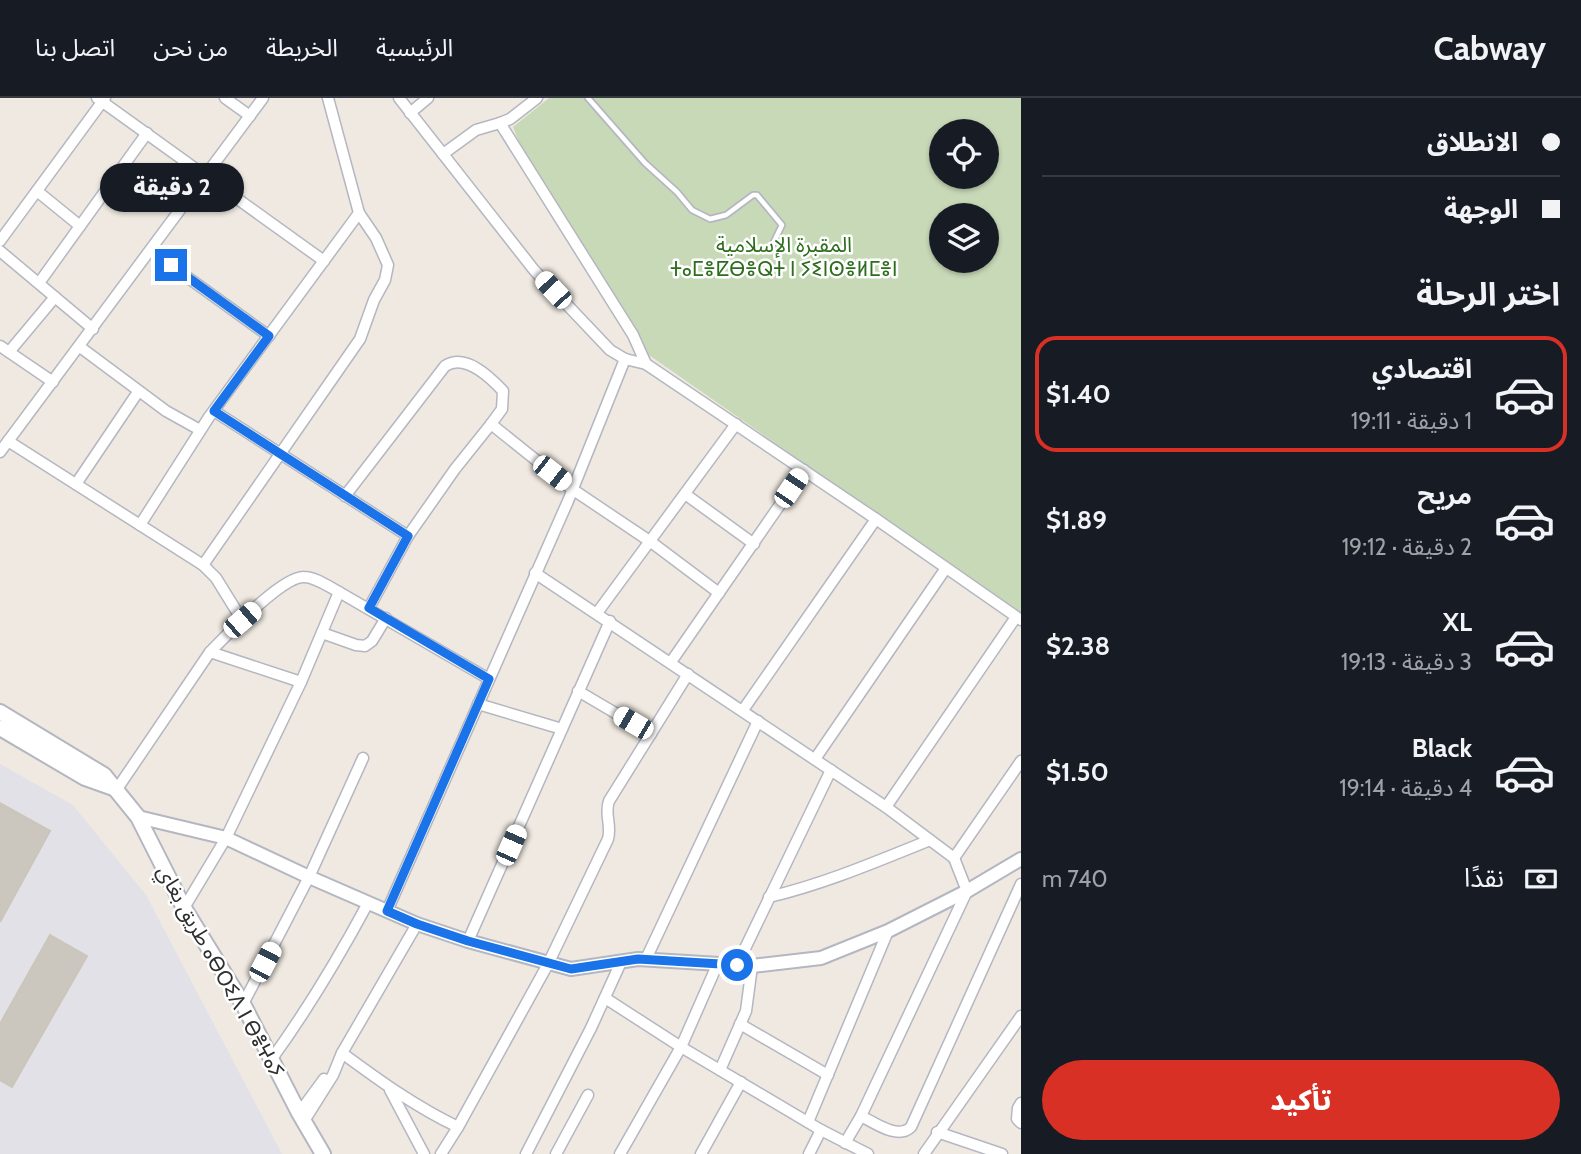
<!DOCTYPE html>
<html lang="ar">
<meta charset="utf-8">
<style>
:root{--surface:#171b24;--page:#242831;--text:#f1f3f6;--muted:#9ea1a6;--line:#363941;--accent:#d93025}
body{margin:0;font-family:Cabin,"Noto Sans Arabic","Noto Sans Tifinagh",sans-serif;background:var(--page);color:var(--text);direction:rtl;height:100vh;display:flex;flex-direction:column;font-size:26px;white-space:nowrap}
*{box-sizing:border-box;margin:0}
p{font-size:23px;color:var(--muted)}
.icon{flex:none;width:38px;height:38px;fill:none;stroke:currentColor;stroke-width:2;stroke-linecap:round;stroke-linejoin:round}
.map{position:relative;flex:1;overflow:hidden;direction:ltr}
.sheet{display:flex;flex-direction:column;background:var(--surface);width:560px}
.sheet>*{flex:none}
.banner{display:grid;align-content:center;height:154px;padding:0 21px;background:var(--surface)}
.buttons{position:absolute;left:929px;top:21px;display:grid;gap:14px}
.buttons a{display:grid;place-items:center;width:70px;height:70px;border-radius:50%;background:var(--surface);box-shadow:0 2px 5px #0004;font-size:35px}
.end{position:absolute;width:32px;height:32px;margin:-16px;border:9px solid #1a73e8;background:#fff;box-shadow:0 0 0 4px #fff}
.from{border-radius:50%}
.bubble{position:absolute;height:49px;border-radius:24px;background:var(--surface);box-shadow:0 2px 5px #0004;font-size:23px;font-weight:800;line-height:49px;text-align:center;direction:rtl}
.car{position:absolute;width:21px;height:42px;margin:-21px -10px;border-radius:9px;box-shadow:0 0 5px 2px #0007;background:linear-gradient(#fff 24%,#345 0 40%,#fff 0 76%,#345 0 86%,#fff 0)}
.banner b{display:flex;align-items:center;gap:24px;height:66px;font-size:26px}
.banner b+b{border-top:2px solid var(--line)}
.banner i{width:18px;height:18px;background:var(--text)}
ul{padding:0;list-style:none}
li{display:flex;align-items:center;gap:21px;height:116px;margin:0 14px 10px;padding:0 7px;border:4px solid transparent;border-radius:21px}
li div{flex:1}
li b{display:block;font-size:26px}
li em{font-style:normal;font-weight:800}
li.current{border-color:var(--accent)}
li>.icon{width:63px;height:63px;stroke-width:1.5}
h2{padding:0 21px;font-size:32px;line-height:84px}
.pay{display:flex;align-items:center;gap:18px;height:77px;padding:0 21px;font-size:26px}
.pay p{margin-inline-start:auto}
.cta{display:flex;gap:14px;margin-top:auto;padding:14px 21px}
.cta a{flex:1;height:80px;border-radius:42px;background:var(--accent);color:#fff;font-size:28px;font-weight:800;line-height:80px;text-align:center}
header{display:flex;align-items:center;gap:42px;box-sizing:border-box;height:98px;padding:0 35px;background:var(--surface);border-bottom:2px solid var(--line)}
header strong{font-size:33px}
nav{display:flex;gap:38px;margin-inline-start:auto;font-size:24px}
main{display:flex;flex:1;min-height:0}
.map>svg:first-child{display:block}
.industrial{fill:#e3e1e8}
.cemetery{fill:#c8d9b8;fill-rule:evenodd}
.building{fill:#cbc7bf;stroke:#cbc5ba;stroke-width:2}
.lines{fill:none;stroke-linecap:round;stroke-linejoin:round}
.service-casing{stroke:#b4b7c1;stroke-width:8}
.minor-casing{stroke:#b4b7c1;stroke-width:13}
.tertiary-casing{stroke:#b4b7c1;stroke-width:16}
.secondary-casing{stroke:#b4b7c1;stroke-width:18}
.service{stroke:#fff;stroke-width:4.5}
.minor{stroke:#fff;stroke-width:10}
.tertiary{stroke:#fff;stroke-width:12}
.secondary{stroke:#fff;stroke-width:14}
.route{stroke:#1a73e8;stroke-width:9}
.labels{text-anchor:middle;dominant-baseline:central;stroke-width:5;stroke-linejoin:round;paint-order:stroke}
.park-label{font-size:21px;fill:#2c6e1b;stroke:#fff}
.street-label{font-size:21px;fill:#2e2e2e;stroke:#fff}
</style>
<header>
<strong>Cabway</strong>
<nav><a>الرئيسية</a><a>الخريطة</a><a>من نحن</a><a>اتصل بنا</a></nav>
</header>
<main>
<section class="sheet">
<div class="banner">
<b><i class="from"></i>الانطلاق</b>
<b><i></i>الوجهة</b>
</div>
<h2>اختر الرحلة</h2>
<ul>
<li class="current"><svg class="icon" aria-label="car" viewBox="0 0 24 24"><path d="M5 17H2v-5l4-1 3-4h7l3 4 3 1v5h-3M9 17h6M6 11h13"/><circle cx="7" cy="17" r="2"/><circle cx="17" cy="17" r="2"/></svg><div><b>اقتصادي</b><p>1 دقيقة · 19:11</p></div><em>$1.40</em></li>
<li><svg class="icon" aria-label="car" viewBox="0 0 24 24"><path d="M5 17H2v-5l4-1 3-4h7l3 4 3 1v5h-3M9 17h6M6 11h13"/><circle cx="7" cy="17" r="2"/><circle cx="17" cy="17" r="2"/></svg><div><b>مريح</b><p>2 دقيقة · 19:12</p></div><em>$1.89</em></li>
<li><svg class="icon" aria-label="car" viewBox="0 0 24 24"><path d="M5 17H2v-5l4-1 3-4h7l3 4 3 1v5h-3M9 17h6M6 11h13"/><circle cx="7" cy="17" r="2"/><circle cx="17" cy="17" r="2"/></svg><div><b>XL</b><p>3 دقيقة · 19:13</p></div><em>$2.38</em></li>
<li><svg class="icon" aria-label="car" viewBox="0 0 24 24"><path d="M5 17H2v-5l4-1 3-4h7l3 4 3 1v5h-3M9 17h6M6 11h13"/><circle cx="7" cy="17" r="2"/><circle cx="17" cy="17" r="2"/></svg><div><b>Black</b><p>4 دقيقة · 19:14</p></div><em>$1.50</em></li>
</ul>
<div class="pay"><svg class="icon" aria-label="cash" viewBox="0 0 24 24"><path d="M3 7h18v10H3z"/><circle cx="12" cy="12" r="2"/></svg>نقدًا<p>740 m</p></div>
<div class="cta"><a>تأكيد</a></div>
</section>
<div class="map">
<svg width="1021" height="1056" viewBox="0 0 1021 1056">
<rect width="100%" height="100%" fill="#efe9e1"/>
<path class="industrial" d="M0,666l73,41 73,90 136,259h-282z"/>
<path class="cemetery" d="M549,0h472v516l-375,-261 -117,-185 -16,-41zM942,33h45v46h-45zM942,117h45v46h-45z"/>
<g class="building">
<path d="M0,705l50,28 -50,91z"/>
<path d="M50,837l37,21 -75,131 -12,-7v-56z"/>
</g>
<g class="lines">
<defs>
<path id="service" d="M588,0l57,65 32,29 15,18 18,9 16,-4 27,-20h4l25,30 -12,25"/>
<g id="minor">
<path d="M97,0l227,163"/>
<path d="M225,0l25,18"/>
<path d="M399,0l135,172 76,80 15,9 21,5 230,155 145,101"/>
<path d="M537,0l-27,21 -10,4 133,212 13,29"/>
<path d="M410,15l18,-15"/>
<path d="M443,56l33,-24 24,-7"/>
<path d="M37,93l43,35"/>
<path d="M0,143l105,-143"/>
<path d="M0,153l93,78"/>
<path d="M151,153l118,85"/>
<path d="M39,185l108,-150"/>
<path d="M0,248l53,36"/>
<path d="M80,249l86,64 34,19"/>
<path d="M9,254l46,-55"/>
<path d="M214,313l194,125 -39,72"/>
<path d="M8,343l195,124 13,13 26,42"/>
<path d="M0,354l263,-354"/>
<path d="M76,386l62,-92"/>
<path d="M685,396l69,50"/>
<path d="M345,398l100,-130c20,-13 44,10 58,25l-1,18 -11,15"/>
<path d="M140,427l69,-108 150,-204 -31,-115"/>
<path d="M408,438l47,-67 36,-45 81,65 79,53 68,51"/>
<path d="M203,467l157,-226 14,-39 11,-20 3,-15 -12,-27 -17,-25"/>
<path d="M535,475l351,234 68,51 13,33 -106,225 -16,27"/>
<path d="M597,515l139,-189"/>
<path d="M322,535l34,12 9,1 7,-5 14,-23"/>
<path d="M210,554c17,-17 72,-76 94,-75 12,0 25,10 35,15"/>
<path d="M671,564l133,-192"/>
<path d="M578,593l73,43"/>
<path d="M478,606l84,25"/>
<path d="M743,612l133,-191"/>
<path d="M815,661l131,-191"/>
<path d="M117,691l93,-137 91,30"/>
<path d="M886,709l130,-190"/>
<path d="M954,760l67,-97"/>
<path d="M769,799c55,-13 109,-36 161,-57"/>
<path d="M184,810l42,-70 75,-156 38,-90 150,87"/>
<path d="M387,813l181,-410 57,-142"/>
<path d="M468,843l142,-320"/>
<path d="M646,861l112,-238"/>
<path d="M737,867l94,-195"/>
<path d="M605,900l76,49 140,83 47,24"/>
<path d="M243,906l66,-127 54,-119"/>
<path d="M740,926l88,51"/>
<path d="M342,955c38,28 74,54 116,74l90,-163 60,-125c4,-14 -4,-25 1,-38l79,-127"/>
<path d="M271,962c37,-51 68,-103 97,-157"/>
<path d="M720,972l26,-59 6,-45"/>
<path d="M390,992l34,64"/>
<path d="M1021,1005l-3,5 -1,11 4,4"/>
<path d="M299,1015l25,-34"/>
<path d="M861,1018c14,7 37,24 50,11l110,-243"/>
<path d="M304,1023l29,-46 9,-22 75,-129"/>
<path d="M808,1024l80,-191"/>
<path d="M937,1034l65,22"/>
<path d="M441,1056l17,-27"/>
<path d="M526,1056l65,-126 30,-66"/>
<path d="M556,1056l32,-59"/>
<path d="M620,1056l61,-107 37,-84"/>
<path d="M701,1056l40,-72"/>
<path d="M809,1056l12,-24"/>
<path d="M924,1056l97,-138"/>
</g>
<path id="tertiary" d="M138,719l88,21 83,39 108,47 51,17 103,28 67,-10 114,7 69,-8 67,-27 79,-40 54,-32"/>
<g id="secondary">
<path d="M0,614l104,63 34,42 46,91 59,96 56,109 24,41"/>
<path d="M0,630l85,50 31,11"/>
</g>
</defs>
<use href="#service" class="service-casing"/>
<use href="#minor" class="minor-casing"/>
<use href="#tertiary" class="tertiary-casing"/>
<use href="#secondary" class="secondary-casing"/>
<use href="#service" class="service"/>
<use href="#minor" class="minor"/>
<use href="#tertiary" class="tertiary"/>
<use href="#secondary" class="secondary"/>
</g>
<g class="lines">
<path class="route" d="M171,167l98,71 -55,75 194,125 -39,72 120,71 -102,232 30,13 51,17 103,28 67,-10 99,6"/>
</g>
<g class="labels">
<g class="park-label">
<text x="784" y="146">المقبرة الإسلامية<tspan x="784" dy="24">ⵜⴰⵎⴻⵇⴱⴻⵕⵜ ⵏ ⵢⵉⵏⵙⴻⵍⵎⴻⵏ</tspan></text>
</g>
<g class="street-label">
<text transform="translate(221 873) rotate(61)">طريق بغاي ⴰⴱⵔⵉⴷ ⵏ ⴱⴻⵖⴰⵢ</text>
</g>
</g>
</svg>
<div class="buttons">
<a><svg class="icon" aria-label="locate" viewBox="0 0 24 24"><circle cx="12" cy="12" r="6"/><path d="M12 2v4M12 18v4M2 12h4M18 12h4"/></svg></a>
<a><svg class="icon" aria-label="layers" viewBox="0 0 24 24"><path d="M12 4l9 5-9 5-9-5zM3 14l9 5 9-5"/></svg></a>
</div>
<i class="end from" style="left:737px;top:867px"></i>
<i class="end" style="left:171px;top:167px"></i>
<div class="bubble" style="left:100px;top:65px;width:144px">2 دقيقة</div>
<i class="car" style="left:553px;top:192px;rotate:317deg"></i>
<i class="car" style="left:552px;top:375px;rotate:128deg"></i>
<i class="car" style="left:791px;top:390px;rotate:34deg"></i>
<i class="car" style="left:242px;top:522px;rotate:49deg"></i>
<i class="car" style="left:633px;top:625px;rotate:300deg"></i>
<i class="car" style="left:511px;top:747px;rotate:24deg"></i>
<i class="car" style="left:265px;top:864px;rotate:28deg"></i>
</div>
</main>
